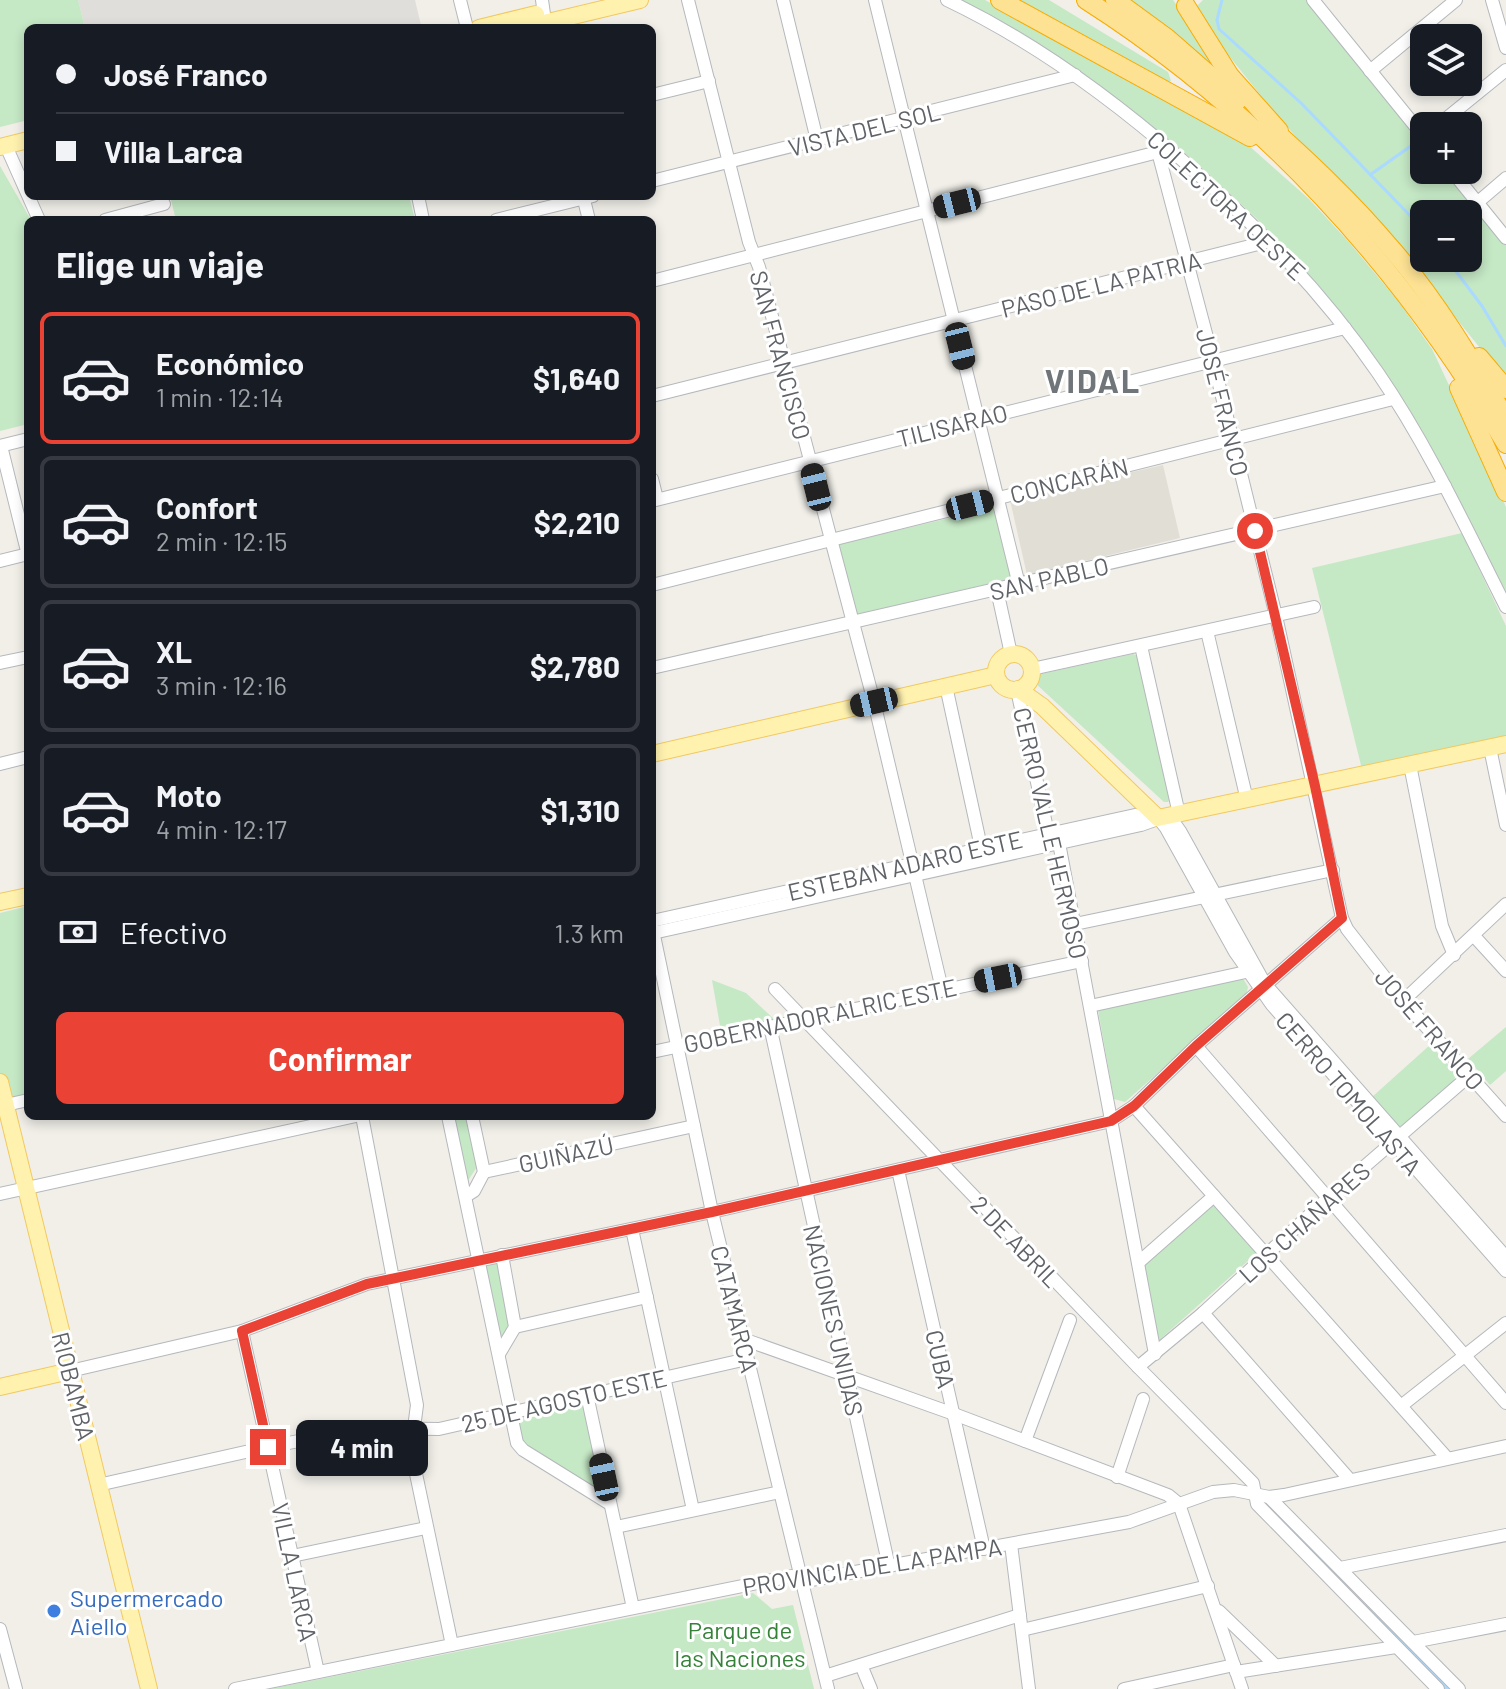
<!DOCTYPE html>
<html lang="es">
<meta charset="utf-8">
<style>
:root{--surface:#171b24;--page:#242831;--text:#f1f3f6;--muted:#9ea1a6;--line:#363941;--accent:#ea4335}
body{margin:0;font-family:Barlow,sans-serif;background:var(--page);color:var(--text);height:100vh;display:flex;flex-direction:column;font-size:30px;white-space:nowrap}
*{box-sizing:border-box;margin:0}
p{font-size:26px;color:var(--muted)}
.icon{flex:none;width:44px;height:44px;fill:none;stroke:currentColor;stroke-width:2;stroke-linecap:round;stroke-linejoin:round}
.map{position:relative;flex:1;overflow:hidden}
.details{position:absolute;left:24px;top:216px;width:632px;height:904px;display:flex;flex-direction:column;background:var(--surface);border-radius:12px;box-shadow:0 4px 12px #0003}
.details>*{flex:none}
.banner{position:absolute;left:24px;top:24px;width:632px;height:176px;border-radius:12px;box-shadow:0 4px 12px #0003;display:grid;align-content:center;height:176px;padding:0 32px;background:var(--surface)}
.fabs{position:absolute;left:1410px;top:24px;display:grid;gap:16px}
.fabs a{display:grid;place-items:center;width:72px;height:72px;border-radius:12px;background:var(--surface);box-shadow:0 4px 12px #0003;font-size:40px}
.end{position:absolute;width:36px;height:36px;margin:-18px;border:10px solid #ea4335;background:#fff;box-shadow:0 0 0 4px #fff}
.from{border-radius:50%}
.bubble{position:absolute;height:56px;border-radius:12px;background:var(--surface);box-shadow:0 4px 12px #0003;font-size:26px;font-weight:700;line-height:56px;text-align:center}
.car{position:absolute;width:24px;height:48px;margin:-24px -12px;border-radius:10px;box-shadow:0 0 6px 2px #0007;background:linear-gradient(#222 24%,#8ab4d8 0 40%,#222 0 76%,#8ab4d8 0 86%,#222 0)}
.banner b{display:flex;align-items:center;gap:28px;height:76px;font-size:30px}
.banner b+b{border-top:2px solid var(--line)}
.banner i{width:20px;height:20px;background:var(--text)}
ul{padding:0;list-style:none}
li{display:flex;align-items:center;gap:24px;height:132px;margin:0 16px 12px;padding:0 16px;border:4px solid var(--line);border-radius:12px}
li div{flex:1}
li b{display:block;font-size:30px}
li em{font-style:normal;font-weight:700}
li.selected{border-color:var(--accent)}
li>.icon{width:72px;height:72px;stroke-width:1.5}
h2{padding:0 32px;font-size:36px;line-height:96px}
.pay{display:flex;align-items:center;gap:20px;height:88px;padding:0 32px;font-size:30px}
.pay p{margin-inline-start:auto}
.button{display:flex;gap:16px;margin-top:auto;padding:16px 32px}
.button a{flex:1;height:92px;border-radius:12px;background:var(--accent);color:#fff;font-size:32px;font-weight:700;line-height:92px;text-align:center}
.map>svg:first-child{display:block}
.industrial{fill:#e0deda}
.education{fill:#e1ded6}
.green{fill:#c5e8c5;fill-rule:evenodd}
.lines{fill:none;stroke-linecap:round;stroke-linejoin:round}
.stream{stroke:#aadaff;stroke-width:3}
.canal{stroke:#aadaff;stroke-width:9}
.minor-casing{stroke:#b5b8bc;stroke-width:14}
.major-casing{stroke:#f2c960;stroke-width:18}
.highway-casing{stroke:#f9ab00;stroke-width:20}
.minor{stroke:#fff;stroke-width:12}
.major{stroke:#fff2af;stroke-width:16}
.highway{stroke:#fde293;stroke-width:18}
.route{stroke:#ea4335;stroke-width:10}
.shop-dot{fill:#3f7fe0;stroke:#fff;stroke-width:3}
.labels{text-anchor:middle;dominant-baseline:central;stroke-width:6;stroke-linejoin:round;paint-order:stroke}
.street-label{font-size:24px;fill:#5f6368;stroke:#fff}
.shop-label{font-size:24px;fill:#366cbe;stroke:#fff;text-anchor:start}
.park-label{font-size:24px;fill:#348238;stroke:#fff}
.district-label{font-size:32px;font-weight:bold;letter-spacing:2px;fill:#70757a;stroke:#fff}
</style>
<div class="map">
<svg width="1506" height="1689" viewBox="0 0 1506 1689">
<rect width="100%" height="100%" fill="#f1efe8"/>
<path class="industrial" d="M78,0h337l6,25 -12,3h-324z"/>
<path class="education" d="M1163,465l17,73 -153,37 -17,-75z"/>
<g class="green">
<path d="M0,0h78l7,28h-57v92l-28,7z"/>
<path d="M959,0h26l262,144 62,55 39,42 50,60 34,48 74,158v89l-96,-185 -89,-123 -65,-70 -63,-58 -68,-56 -69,-47z"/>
<path d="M1007,0h42l119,72 3,9 -6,2z"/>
<path d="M1126,0h47l71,101z"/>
<path d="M1203,0h104l117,144v26h21l61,75v135l-98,-121 -130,-142 -81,-101 -2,-8zM1424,214h44v44h-44z"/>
<path d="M0,166l31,54h-3v204l-28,7z"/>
<path d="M170,196h239l6,24h-239z"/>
<path d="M996,507l17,71 -160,38 -17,-71z"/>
<path d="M1462,533l44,93v112l-144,31 -50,-201z"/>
<path d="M1133,654l5,2 32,143 -2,3h-4l-130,-120 2,-7z"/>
<path d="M28,906v191l-22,5 -6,-27v-162z"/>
<path d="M1239,977l5,3 4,7 -2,8 -121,107 -11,-3 -16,-89z"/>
<path d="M712,980l34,13 29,27 -54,11z"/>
<path d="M1506,1027v44l-16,14 -22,-26z"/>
<path d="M1430,1045l26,28 -2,9 -51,44h-7l-25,-28z"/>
<path d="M452,1116h13l12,51 -10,15z"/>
<path d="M1212,1202l46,50 -101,90 -15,-77z"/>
<path d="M499,1262l11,59 -11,23 -14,-78z"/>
<path d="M583,1401l19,93 -83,-52 -4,-27z"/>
<path d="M753,1593l19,16 21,-4 21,84h-544z"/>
</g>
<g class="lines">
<g class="stream">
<path d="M1222,0l-5,20 2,9 82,74 123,127"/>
<path d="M1370,175l45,-32"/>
<path d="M1446,258l36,48 24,40"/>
</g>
<path class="canal" d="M1263,1500l185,189"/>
<defs>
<g id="minor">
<path d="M460,0l7,28"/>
<path d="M542,0l4,28"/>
<path d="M688,0l61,242 10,25 115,435 68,287"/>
<path d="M783,0l34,140"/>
<path d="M875,0l144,585"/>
<path d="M947,0c86,41 163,97 235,160 75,66 139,130 196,213 50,73 88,155 128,234"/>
<path d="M1313,0l111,137"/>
<path d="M1492,0l14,48"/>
<path d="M1370,71l86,-71"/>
<path d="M652,95l57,-14"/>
<path d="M1437,126l69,-56"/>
<path d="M6,146l33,74"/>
<path d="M1158,152l55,208 63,256 66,302 5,11 56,72 103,115"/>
<path d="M1451,170l55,68"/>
<path d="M652,181l423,-106"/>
<path d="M418,196l5,24"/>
<path d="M583,196l6,24"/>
<path d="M1478,202l28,-24"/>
<path d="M105,220l59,-16"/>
<path d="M496,220l97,-24"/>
<path d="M652,281l506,-129 5,-4"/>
<path d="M652,396l618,-155"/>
<path d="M0,446l28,-7"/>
<path d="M1,446l27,109"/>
<path d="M652,479l5,20"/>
<path d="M652,501l693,-173"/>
<path d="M0,561l28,-7"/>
<path d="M652,585l741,-186"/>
<path d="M997,590l14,64"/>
<path d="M1207,631l40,169"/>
<path d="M1141,646l38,168"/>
<path d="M0,663l28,-6"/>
<path d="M652,668l793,-182"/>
<path d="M1032,669l282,-62"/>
<path d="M946,686l35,161"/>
<path d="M1017,690l31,143 11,10 96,511"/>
<path d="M1490,748l16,77"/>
<path d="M0,764l28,-7"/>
<path d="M1410,765l32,161 12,29"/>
<path d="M1170,817l10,14 85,153 241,273"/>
<path d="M1158,818l8,10 69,124 37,53 234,266"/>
<path d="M652,921l483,-106 23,3"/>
<path d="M1075,924l258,-54"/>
<path d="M652,926l60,286 116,477"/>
<path d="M653,933l488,-108 14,-5"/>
<path d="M1474,936l32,35"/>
<path d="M775,989l363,378 115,116 4,21 181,185"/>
<path d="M1403,1001l103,-97"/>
<path d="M1090,1006l165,-36"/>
<path d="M770,1026l119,541"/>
<path d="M1196,1046l310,357"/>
<path d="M652,1052l430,-91"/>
<path d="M6,1105l22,-5"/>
<path d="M1134,1106l313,352"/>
<path d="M362,1116l55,289 -6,45 41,195"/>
<path d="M448,1116l69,327 6,7 87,54"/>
<path d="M898,1170l86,379"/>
<path d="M484,1172l210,-46"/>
<path d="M0,1194l356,-78"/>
<path d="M466,1196l8,-5 10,-19 -12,-56"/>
<path d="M632,1229l61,281"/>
<path d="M1139,1262l75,-66"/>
<path d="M1203,1313l147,167"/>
<path d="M515,1327l132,-30"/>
<path d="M242,1331l76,341"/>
<path d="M743,1339l211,75 214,81 11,9"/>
<path d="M499,1354l16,-27 -13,-72"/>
<path d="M1138,1367l65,-54 124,-114 142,-123"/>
<path d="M70,1371l172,-40 125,-47 345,-72 399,-91 23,-15 62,-60 146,-128"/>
<path d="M587,1395l46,213"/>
<path d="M1401,1406l105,-83"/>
<path d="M1025,1441l45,-121"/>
<path d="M1117,1477l26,-78"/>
<path d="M98,1485l170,-38 97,-19 74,1 308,-70"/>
<path d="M1269,1497l190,192"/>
<path d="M1179,1504l63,185"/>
<path d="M616,1527l164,-35"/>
<path d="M1011,1544l18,145"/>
<path d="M292,1556l134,-28"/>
<path d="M1340,1568l166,-33"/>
<path d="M1219,1611l57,55"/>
<path d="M0,1629l16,60"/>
<path d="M1022,1630l186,-44"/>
<path d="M1413,1642l93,-18"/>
<path d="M861,1665l10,24"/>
<path d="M1236,1672l160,-25"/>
<path d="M825,1676l195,-61"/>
<path d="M235,1689l557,-113 19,4 318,-58 84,-30 21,-2 35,7 15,-2 222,-49"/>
<path d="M1124,1689l110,-24"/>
</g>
<g id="major">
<path d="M479,28l57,-14"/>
<path d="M523,28l117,-28"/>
<path d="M0,147l28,-7"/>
<circle cx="1014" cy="672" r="18"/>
<path d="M1018,689l24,17 116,112 348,-74"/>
<path d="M652,754l344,-79"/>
<path d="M0,902l28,-6"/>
<path d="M0,1082l149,607"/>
<path d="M0,1387l70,-16"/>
</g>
<g id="highway">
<path d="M1000,0l250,137"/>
<path d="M1086,0c174,111 316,266 420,444"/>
<path d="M1115,0l52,38 71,62"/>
<path d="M1186,6l44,70 49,55"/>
<path d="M1267,124c43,39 85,78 122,122 46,52 82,113 117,173"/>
<path d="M1479,357l27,32"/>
<path d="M1459,388l47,104"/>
</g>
</defs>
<use href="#minor" class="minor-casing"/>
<use href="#major" class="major-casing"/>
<use href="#highway" class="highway-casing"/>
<use href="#minor" class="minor"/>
<use href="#major" class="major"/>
<use href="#highway" class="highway"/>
</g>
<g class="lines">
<path class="route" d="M268,1447l-26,-116 125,-47 345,-72 399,-91 23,-15 62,-60 146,-128 -27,-132 -60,-255"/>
</g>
<circle class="shop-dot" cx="54" cy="1611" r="8"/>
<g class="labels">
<g class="street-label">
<text transform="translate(864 129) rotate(-14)">VISTA DEL SOL</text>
<text transform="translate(1227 205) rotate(43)">COLECTORA OESTE</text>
<text transform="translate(1101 284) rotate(-14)">PASO DE LA PATRIA</text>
<text transform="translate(781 355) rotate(75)">SAN FRANCISCO</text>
<text transform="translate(1223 402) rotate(76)">JOSÉ FRANCO</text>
<text transform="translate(952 425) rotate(-14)">TILISARAO</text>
<text transform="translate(1069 480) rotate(-14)">CONCARÁN</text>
<text transform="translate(1049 578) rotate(-13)">SAN PABLO</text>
<text transform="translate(1051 833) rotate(77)">CERRO VALLE HERMOSO</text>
<text transform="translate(905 865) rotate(-13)">ESTEBAN ADARO ESTE</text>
<text transform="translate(820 1015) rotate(-12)">GOBERNADOR ALRIC ESTE</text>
<text transform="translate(1430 1029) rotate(49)">JOSÉ FRANCO</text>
<text transform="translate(1349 1093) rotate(49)">CERRO TOMOLASTA</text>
<text transform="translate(566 1154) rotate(-12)">GUIÑAZÚ</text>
<text transform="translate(1304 1222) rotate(-42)">LOS CHAÑARES</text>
<text transform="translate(1016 1241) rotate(46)">2 DE ABRIL</text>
<text transform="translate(735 1309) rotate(76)">CATAMARCA</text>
<text transform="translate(834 1320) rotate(77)">NACIONES UNIDAS</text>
<text transform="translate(941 1359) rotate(77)">CUBA</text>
<text transform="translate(74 1386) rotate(76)">RIOBAMBA</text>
<text transform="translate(564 1400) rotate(-13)">25 DE AGOSTO ESTE</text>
<text transform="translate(872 1566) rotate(-9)">PROVINCIA DE LA PAMPA</text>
<text transform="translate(295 1572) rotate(78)">VILLA LARCA</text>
</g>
<g class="shop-label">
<text x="70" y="1597">Supermercado<tspan x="70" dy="28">Aiello</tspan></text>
</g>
<g class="park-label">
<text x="740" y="1629">Parque de<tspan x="740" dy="28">las Naciones</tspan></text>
</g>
<g class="district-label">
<text x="1093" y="380">VIDAL</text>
</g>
</g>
</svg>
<div class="fabs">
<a><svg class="icon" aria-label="layers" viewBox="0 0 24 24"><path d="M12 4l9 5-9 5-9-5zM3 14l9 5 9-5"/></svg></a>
<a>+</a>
<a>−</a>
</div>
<i class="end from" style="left:1255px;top:531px"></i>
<i class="end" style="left:268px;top:1447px"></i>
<div class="bubble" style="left:296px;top:1420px;width:132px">4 min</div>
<i class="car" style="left:957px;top:203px;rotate:256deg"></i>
<i class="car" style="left:960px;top:346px;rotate:166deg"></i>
<i class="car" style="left:816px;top:487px;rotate:346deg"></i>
<i class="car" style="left:970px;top:505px;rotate:76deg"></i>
<i class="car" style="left:874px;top:702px;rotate:257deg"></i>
<i class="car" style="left:998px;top:978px;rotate:259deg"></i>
<i class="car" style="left:604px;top:1477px;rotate:348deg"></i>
<div class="banner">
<b><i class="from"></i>José Franco</b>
<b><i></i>Villa Larca</b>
</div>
<section class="details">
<h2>Elige un viaje</h2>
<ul>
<li class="selected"><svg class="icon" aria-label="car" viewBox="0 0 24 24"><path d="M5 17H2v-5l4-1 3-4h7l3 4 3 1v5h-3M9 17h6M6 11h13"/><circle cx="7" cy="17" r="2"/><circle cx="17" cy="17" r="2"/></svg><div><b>Económico</b><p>1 min · 12:14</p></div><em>$1,640</em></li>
<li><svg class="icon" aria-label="car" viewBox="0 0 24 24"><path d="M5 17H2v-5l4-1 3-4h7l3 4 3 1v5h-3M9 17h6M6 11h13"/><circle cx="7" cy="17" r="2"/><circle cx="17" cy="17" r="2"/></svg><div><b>Confort</b><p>2 min · 12:15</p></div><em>$2,210</em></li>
<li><svg class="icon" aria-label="car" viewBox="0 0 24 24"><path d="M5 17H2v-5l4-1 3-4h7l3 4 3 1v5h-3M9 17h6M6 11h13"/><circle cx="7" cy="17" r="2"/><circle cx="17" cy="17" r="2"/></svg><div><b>XL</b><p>3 min · 12:16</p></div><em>$2,780</em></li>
<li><svg class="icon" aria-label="car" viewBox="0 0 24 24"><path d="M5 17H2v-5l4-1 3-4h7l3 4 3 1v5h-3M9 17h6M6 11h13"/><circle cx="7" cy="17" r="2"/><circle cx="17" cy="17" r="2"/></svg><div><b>Moto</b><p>4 min · 12:17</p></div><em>$1,310</em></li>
</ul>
<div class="pay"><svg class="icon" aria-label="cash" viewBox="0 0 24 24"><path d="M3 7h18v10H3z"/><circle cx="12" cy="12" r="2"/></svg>Efectivo<p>1.3 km</p></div>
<div class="button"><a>Confirmar</a></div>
</section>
</div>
